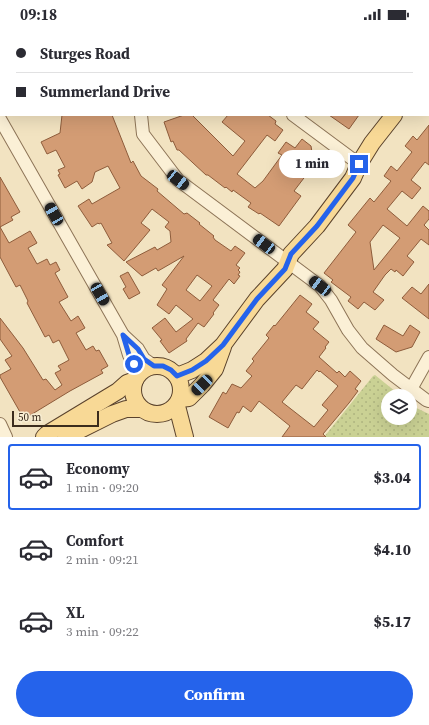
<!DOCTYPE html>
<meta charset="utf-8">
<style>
:root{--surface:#fff;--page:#f7f7f7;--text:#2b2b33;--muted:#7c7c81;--line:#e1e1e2;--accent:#2563eb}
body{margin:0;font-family:"Source Serif 4",serif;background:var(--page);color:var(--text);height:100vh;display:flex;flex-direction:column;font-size:15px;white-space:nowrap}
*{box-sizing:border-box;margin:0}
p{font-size:13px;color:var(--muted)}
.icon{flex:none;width:22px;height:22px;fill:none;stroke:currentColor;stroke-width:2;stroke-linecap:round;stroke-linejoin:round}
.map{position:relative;height:409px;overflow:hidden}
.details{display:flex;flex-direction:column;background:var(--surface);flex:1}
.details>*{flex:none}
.top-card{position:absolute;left:0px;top:0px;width:429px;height:88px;box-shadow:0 4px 16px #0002;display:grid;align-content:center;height:88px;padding:0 16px;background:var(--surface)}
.fabs{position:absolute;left:381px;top:361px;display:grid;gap:8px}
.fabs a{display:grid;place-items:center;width:36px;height:36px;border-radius:50%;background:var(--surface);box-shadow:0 4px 16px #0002;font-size:20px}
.scale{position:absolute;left:12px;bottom:10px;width:87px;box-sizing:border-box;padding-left:4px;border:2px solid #3b2c1d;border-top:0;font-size:11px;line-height:14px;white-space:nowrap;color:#3b2c1d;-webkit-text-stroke:3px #f8edd2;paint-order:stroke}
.end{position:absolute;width:18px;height:18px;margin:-9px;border:5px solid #2563eb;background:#fff;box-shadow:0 0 0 2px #fff}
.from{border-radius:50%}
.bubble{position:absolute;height:28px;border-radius:14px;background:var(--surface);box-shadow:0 4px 16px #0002;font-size:13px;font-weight:800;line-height:28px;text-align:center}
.car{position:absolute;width:12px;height:24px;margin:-12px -6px;border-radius:5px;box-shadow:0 0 3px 1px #0007;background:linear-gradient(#222 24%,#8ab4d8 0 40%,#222 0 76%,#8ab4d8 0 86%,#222 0)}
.top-card b{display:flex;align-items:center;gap:14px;height:38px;font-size:15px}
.top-card b+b{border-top:1px solid var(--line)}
.top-card i{width:10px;height:10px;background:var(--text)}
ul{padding:7px 0 0;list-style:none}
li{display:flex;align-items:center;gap:12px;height:66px;margin:0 8px 6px;padding:0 8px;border:2px solid transparent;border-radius:4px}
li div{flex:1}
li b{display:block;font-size:15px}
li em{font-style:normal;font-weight:800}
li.selected{border-color:var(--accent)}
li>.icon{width:36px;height:36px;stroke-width:1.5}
.button{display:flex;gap:8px;margin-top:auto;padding:8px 16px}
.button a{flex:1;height:46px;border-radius:24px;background:var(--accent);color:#fff;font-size:16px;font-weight:800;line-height:46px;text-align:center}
.status{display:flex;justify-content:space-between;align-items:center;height:28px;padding:0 20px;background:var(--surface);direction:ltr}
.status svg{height:11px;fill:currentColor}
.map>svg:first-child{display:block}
.grass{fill:url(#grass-dots)}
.building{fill:#d39c74;stroke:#8e5c3b;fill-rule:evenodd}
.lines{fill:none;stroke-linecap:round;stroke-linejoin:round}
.minor-casing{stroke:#8d7457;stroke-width:14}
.major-casing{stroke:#5a422c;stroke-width:18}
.minor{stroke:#fbf0d6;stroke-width:12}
.major{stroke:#f8d996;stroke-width:16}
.route{stroke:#2563eb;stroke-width:5}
</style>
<div class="status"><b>09:18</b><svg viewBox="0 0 49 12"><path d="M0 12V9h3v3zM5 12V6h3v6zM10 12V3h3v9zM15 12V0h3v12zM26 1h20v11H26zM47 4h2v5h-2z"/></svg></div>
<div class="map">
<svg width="429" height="409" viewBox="0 0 429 409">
<defs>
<pattern id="grass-dots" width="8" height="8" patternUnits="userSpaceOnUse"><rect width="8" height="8" fill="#cad194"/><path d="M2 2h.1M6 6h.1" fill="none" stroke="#aeb47f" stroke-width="1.8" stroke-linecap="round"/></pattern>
</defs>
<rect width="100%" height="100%" fill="#f2e3c1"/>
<path class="grass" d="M375,347l26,21h-13v22h22v-13l19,9v23h-105l49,-61z"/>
<g class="building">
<path d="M62,87h50l19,48 2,-2 8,15 17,13 -1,2 27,23 3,-1 13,10 -1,1 15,12 -1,1 2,3 16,11 4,-5 10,7 -9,12 4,3 -2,2 2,2 -2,3 2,1 -6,8 -5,-5 -16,21 6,5 -6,8 1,1 -10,13 -6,-4 -12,16 1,2 -18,12 -9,-12 2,-1 -10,-12 13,-10 11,14 17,-13 -17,-14 -7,9 -12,-9 10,-16 -5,-4 22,-29 -26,15 -2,-3 -14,8 -16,-14 29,-15 2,3 14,-8 -1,-11 -5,-4 4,-5 -17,-13 -11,14 9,7 -26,31 -17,-16 5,-2 -11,-20 -2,1 -1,-1 -6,4 -14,-21 11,-7 3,5 28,-16 -12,-22 -13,6 -3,10 -10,7 -5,-8 -12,7 -7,-13 2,-1 -2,-4 7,-3 -9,-17 -9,4 -6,-12 19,-9zM197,247l15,11 -12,15 -14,-11z"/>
<path d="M184,87h8l41,41 12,-15 -23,-19 6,-7h40l8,6 -1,3 8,6 -8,11 -8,-6 -30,39 18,14 8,-7 19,-26 -4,-2 8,-11 9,6 7,-9 9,7 3,19 3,3 -7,9 -3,-3 -13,17 7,5 -22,30 -19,-13 -1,1 -11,-7 3,-4 -18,-13 -1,2 -6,-5 -1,1 -17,-13h-2l-27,-25h-2l-4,-9 -2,1 -7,-20z"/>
<path d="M329,87h30l-10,14z"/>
<path d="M429,97v40l-4,-3 -14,18 10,8 -9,11 -10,-8 -15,18 20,17 16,-20 6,5v8l-5,6 5,5v15l-8,-6 -14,17 7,6 -11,14 -7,-6 -1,2 -4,-3 -6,6 -12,17 11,8 -9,10 -11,-8 -6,7 -10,-8 3,-4 -20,-15 2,-2 -9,-7 32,-41 -8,-7 22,-27 4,4 17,-21 -7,-5 7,-10 6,5 15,-19 -7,-6 8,-10 4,4zM383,197l17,13 -26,32 -4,-28z"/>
<path d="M0,149l20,35 -9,5 2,3 -13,7 9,16 21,-12 7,12 -9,5 9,16 10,-5 3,6 6,-3 4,8 -5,3 13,24 -9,5 12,19 7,-5 7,12 -9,5 10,17 7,-4 3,5 3,-1 9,16 -7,4 2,3 -33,18 -46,28 -24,-42v-2l11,-6 -6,-9 7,-4 -12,-17v-21l23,30 20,32 3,-1 9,11 7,-5 -7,-12 6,-3 -3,-4 11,-6 -10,-20 -6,3 -4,-8 -4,2 -18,-34 1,-2 -8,-16 -4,2 -16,-30z"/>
<path d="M128,244l12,21 -11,6 -6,-10 3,-2 -6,-11z"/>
<path d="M429,256v35l-27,-21 10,-11 9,7z"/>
<path d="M300,267l12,9 -6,8 13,10 -6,7 16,13 -4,5 1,1 -7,9 18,16 2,-2 6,6 5,-6 11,10 -6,8 3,2 -9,12 -26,31 3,3h-44l8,-11 -31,-25 -8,11 -8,-6 -4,7 -2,-1 -9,16 -19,-11 14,-25 3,2 6,-10 9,4 11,-12 -6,-5 8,-10 -2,-2 17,-21 -3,-3 8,-10 1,1zM317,342l2,2 1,-1 18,15 -16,19 6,5 -14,17 -32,-25 14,-17 6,4z"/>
<path d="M384,297l19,11 7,-11 10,7 -8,15 -16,5 -20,-13z"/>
</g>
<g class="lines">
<defs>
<g id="minor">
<path d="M185,0l1,1"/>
<path d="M365,0l1,1"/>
<path d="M164,1l1,-1"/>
<path d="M141,87l2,19 35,46 142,106 11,14 17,30 14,18 31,27 33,25 3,1"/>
<path d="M293,87l66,49"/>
<path d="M0,91l123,216 6,20 11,18"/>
<path d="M124,308l14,13 6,10 10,7"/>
<path d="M411,361l18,-32"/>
<path d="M0,396l6,13"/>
</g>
<g id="major">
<path d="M428,36l1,-1"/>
<circle cx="157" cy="362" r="24"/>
<path d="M177,348l15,-6 14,-9 17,-16 34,-46 28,-30 6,-15 26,-28 36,-48 6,-14 13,-21 22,-28"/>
<path d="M180,371l9,-1 13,-13 13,-16 8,-22"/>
<path d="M177,378l8,31"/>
<path d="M44,409l3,-3 71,-43 9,-8 8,-3"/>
<path d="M66,409l46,-23 14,-5h15"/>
</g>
</defs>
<use href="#minor" class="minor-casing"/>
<use href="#major" class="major-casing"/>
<use href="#minor" class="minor"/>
<use href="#major" class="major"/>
</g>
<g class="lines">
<path class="route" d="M134,336l-5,-9 -6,-20 15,14 6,10 10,7h9l8,4 6,6 15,-6 14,-9 17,-16 34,-46 28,-30 6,-15 26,-28 36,-48 6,-14"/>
</g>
</svg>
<div class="fabs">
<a><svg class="icon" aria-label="layers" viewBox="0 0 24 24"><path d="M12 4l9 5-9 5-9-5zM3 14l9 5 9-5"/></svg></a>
</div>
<div class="scale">50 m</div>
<i class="end from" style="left:134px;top:336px"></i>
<i class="end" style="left:359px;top:136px"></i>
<div class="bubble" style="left:279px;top:122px;width:66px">1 min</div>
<i class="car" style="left:178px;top:152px;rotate:128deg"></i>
<i class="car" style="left:54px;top:186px;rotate:330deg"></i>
<i class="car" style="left:264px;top:216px;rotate:307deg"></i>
<i class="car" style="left:320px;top:258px;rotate:307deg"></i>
<i class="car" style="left:100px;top:266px;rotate:150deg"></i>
<i class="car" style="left:202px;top:357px;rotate:226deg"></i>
<div class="top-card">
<b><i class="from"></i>Sturges Road</b>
<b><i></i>Summerland Drive</b>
</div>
</div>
<section class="details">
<ul>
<li class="selected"><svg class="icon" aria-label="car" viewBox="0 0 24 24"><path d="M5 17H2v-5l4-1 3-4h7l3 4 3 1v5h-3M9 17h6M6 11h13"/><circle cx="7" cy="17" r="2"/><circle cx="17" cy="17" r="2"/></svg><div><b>Economy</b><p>1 min · 09:20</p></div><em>$3.04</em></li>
<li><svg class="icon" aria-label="car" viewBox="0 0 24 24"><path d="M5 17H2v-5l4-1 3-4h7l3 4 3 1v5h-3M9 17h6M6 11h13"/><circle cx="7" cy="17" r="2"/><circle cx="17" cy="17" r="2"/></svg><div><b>Comfort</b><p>2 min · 09:21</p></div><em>$4.10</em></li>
<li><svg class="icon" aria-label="car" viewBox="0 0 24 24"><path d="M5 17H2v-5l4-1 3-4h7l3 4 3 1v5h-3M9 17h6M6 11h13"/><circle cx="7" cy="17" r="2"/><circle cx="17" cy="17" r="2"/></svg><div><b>XL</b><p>3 min · 09:22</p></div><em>$5.17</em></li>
</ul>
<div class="button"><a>Confirm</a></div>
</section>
